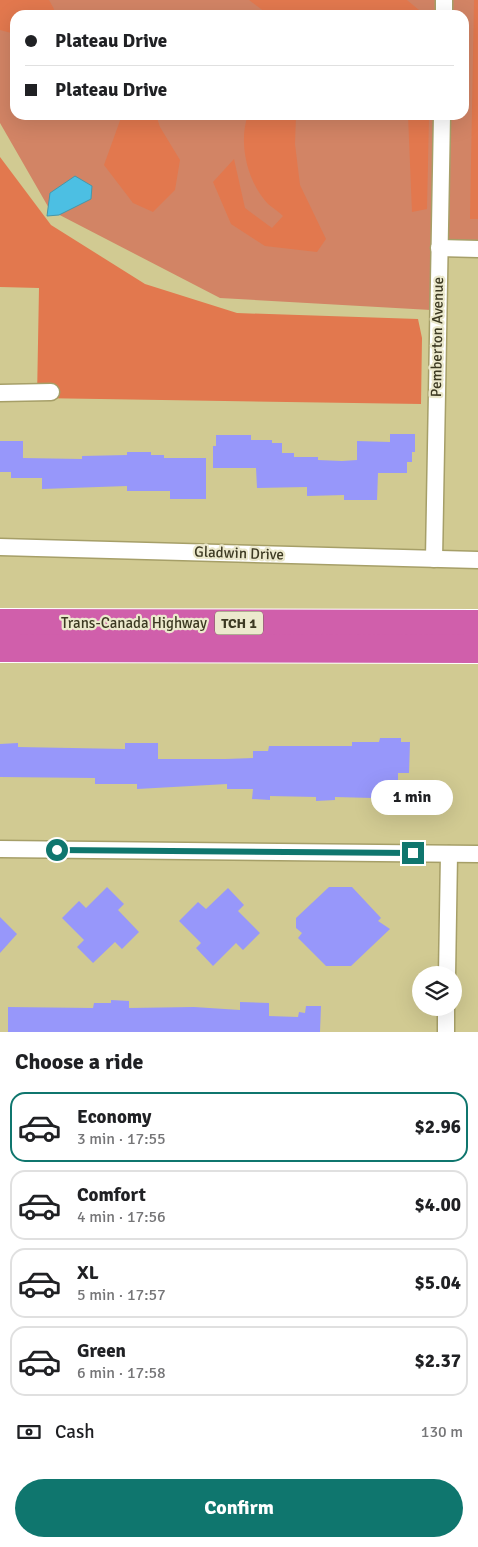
<!DOCTYPE html>
<meta charset="utf-8">
<style>
:root{--surface:#fff;--page:#f2f2f2;--text:#202124;--muted:#757577;--line:#e0e0e0;--accent:#0f766e}
body{margin:0;font-family:Signika,sans-serif;background:var(--page);color:var(--text);height:100vh;display:flex;flex-direction:column;font-size:19px;white-space:nowrap}
*{box-sizing:border-box;margin:0}
p{font-size:16px;color:var(--muted)}
.icon{flex:none;width:28px;height:28px;fill:none;stroke:currentColor;stroke-width:2;stroke-linecap:round;stroke-linejoin:round}
.map{position:relative;height:1032px;overflow:hidden}
.side{display:flex;flex-direction:column;background:var(--surface);flex:1}
.side>*{flex:none}
.guide{position:absolute;left:10px;top:10px;width:459px;height:110px;border-radius:15px;box-shadow:0 5px 20px #0002;display:grid;align-content:center;height:110px;padding:0 15px;background:var(--surface)}
.buttons{position:absolute;left:412px;top:966px;display:grid;gap:10px}
.buttons a{display:grid;place-items:center;width:50px;height:50px;border-radius:50%;background:var(--surface);box-shadow:0 5px 20px #0002;font-size:25px}
.end{position:absolute;width:22px;height:22px;margin:-11px;border:6px solid #0f766e;background:#fff;box-shadow:0 0 0 2px #fff}
.from{border-radius:50%}
.bubble{position:absolute;height:35px;border-radius:18px;background:var(--surface);box-shadow:0 5px 20px #0002;font-size:16px;font-weight:800;line-height:35px;text-align:center}
.guide b{display:flex;align-items:center;gap:18px;height:48px;font-size:19px}
.guide b+b{border-top:1px solid var(--line)}
.guide i{width:12px;height:12px;background:var(--text)}
ul{padding:0;list-style:none}
li{display:flex;align-items:center;gap:15px;height:70px;margin:0 10px 8px;padding:0 5px;border:2px solid var(--line);border-radius:15px}
li div{flex:1}
li b{display:block;font-size:19px}
li em{font-style:normal;font-weight:800}
li.selected{border-color:var(--accent)}
li>.icon{width:45px;height:45px;stroke-width:1.5}
h2{padding:0 15px;font-size:22px;line-height:60px}
.pay{display:flex;align-items:center;gap:12px;height:55px;padding:0 15px;font-size:19px}
.pay p{margin-inline-start:auto}
.action{display:flex;gap:10px;margin-top:auto;padding:10px 15px}
.action a{flex:1;height:58px;border-radius:30px;background:var(--accent);color:#fff;font-size:20px;font-weight:800;line-height:58px;text-align:center}
.map>svg:first-child{display:block}
.green{fill:#d28465}
.forest{fill:#e2784e}
.water{fill:#4cbfe3;stroke:#4797a9}
.building{fill:#9797fa}
.lines{fill:none;stroke-linecap:round;stroke-linejoin:round}
.street-casing{stroke:#a69f68;stroke-width:19}
.highway-casing{stroke:#fff;stroke-width:30}
.street{stroke:#fff;stroke-width:16}
.highway{stroke:#d05fab;stroke-width:28}
.route{stroke:#0f766e;stroke-width:6}
.labels{text-anchor:middle;dominant-baseline:central;stroke-width:4.5;stroke-linejoin:round;paint-order:stroke}
.shield{fill:#ece9cd;stroke:#716e55;stroke-width:1}
.shield-label{font-size:14px;font-weight:bold;fill:#3c3922}
.street-label{font-size:15px;fill:#3c3922;stroke:#ece9cd}
</style>
<div class="map">
<svg width="478" height="1032" viewBox="0 0 478 1032">
<rect width="100%" height="100%" fill="#d1ca92"/>
<g class="green">
<path d="M0,0h440l2,15h-427v100h425l-9,195 -211,-12 -170,-88 -50,-87z"/>
<path d="M453,0h25v243h-30l2,-128h14v-100h-12z"/>
</g>
<g class="forest">
<path d="M0,0h49l5,9 -1,6h-38v19l-15,-4z"/>
<path d="M249,0h158l18,15h-156z"/>
<path d="M474,0h4v219h-8z"/>
<path d="M122,115h34l4,12 20,33 -5,30 -22,22 -20,-9 -29,-38z"/>
<path d="M248,115h48l-1,29 5,41 26,54 -9,13 -52,-6 -34,-22 -18,-42 21,-23 11,49 27,20 11,-12c-4,-4 -10,-8 -15,-12 -21,-22 -30,-62 -20,-89z"/>
<path d="M408,115h21l-2,94 -15,3z"/>
<path d="M0,157l51,68 94,59 92,29 181,6 4,19 -1,66 -384,-6 2,-110 -39,-1z"/>
</g>
<path class="water" d="M75,176l17,10 -1,13 -32,16 -12,1 3,-23z"/>
<g class="building">
<path d="M390,434h25v18h-3v10h-5v11h-29l-1,27h-33v-5l-37,1v-9l-50,1 -1,-20h-43v-22h3v-11h35v5h21v3h10v10h12v4h24v3l24,1 15,-1v-19l33,1z"/>
<path d="M0,441h23v17l59,1v-3l45,-1v-3h24v3h13v3h42v41h-36v-8h-43v-5l-85,3v-11h-31v-6h-11z"/>
<path d="M380,738h21v4h9l-1,31h-11v20h-25v5l-38,-1v3l-19,1v-4l-46,-1v4l-18,-1 1,-10h-26v-5l-90,5v-5h-42v-6l-95,-1v-33l18,-1v4l107,2v-6h33v16h68l27,-1v-7h15l1,-5h83v-4h27z"/>
<path d="M107,887l17,17 -6,6 21,22 -17,17 -7,-7 -22,21 -16,-16 7,-7 -22,-22 17,-17 7,7z"/>
<path d="M329,887h23l29,31 -3,3 12,8 -39,37h-25l-28,-28 4,-5 -6,-5v-10z"/>
<path d="M228,888l16,17 -6,6 22,22 -17,17 -7,-7 -23,23 -17,-18 5,-5 -22,-22 19,-19 8,7z"/>
<path d="M0,917l17,17 -17,19z"/>
<path d="M111,1000l18,1v7l65,-1 46,3v-8l29,1v13l29,1 1,-5 6,1 1,-7h15l-1,26h-312v-25l85,1 1,-5h17z"/>
</g>
<g class="lines">
<defs>
<g id="street">
<path d="M444,15v-15"/>
<path d="M439,248l39,1"/>
<path d="M0,393l51,-1"/>
<path d="M0,547l478,13"/>
<path d="M434,559l8,-444"/>
<path d="M0,849l478,5"/>
<path d="M447,975l2,-121"/>
<path d="M446,1032v-24"/>
</g>
<g id="highway">
<path d="M0,623l478,1"/>
<path d="M0,648l478,1"/>
</g>
</defs>
<use href="#street" class="street-casing"/>
<use href="#highway" class="highway-casing"/>
<use href="#street" class="street"/>
<use href="#highway" class="highway"/>
</g>
<g class="lines">
<path class="route" d="M57,850l356,3"/>
</g>
<g class="labels">
<rect class="shield" x="215" y="611.5" width="48" height="23" rx="4"/>
<g class="shield-label">
<text x="239" y="623">TCH 1</text>
</g>
<g class="street-label">
<text transform="translate(437 337) rotate(-89)">Pemberton Avenue</text>
<text transform="translate(239 553) rotate(2)">Gladwin Drive</text>
<text x="134" y="623">Trans-Canada Highway</text>
</g>
</g>
</svg>
<div class="buttons">
<a><svg class="icon" aria-label="layers" viewBox="0 0 24 24"><path d="M12 4l9 5-9 5-9-5zM3 14l9 5 9-5"/></svg></a>
</div>
<i class="end from" style="left:57px;top:850px"></i>
<i class="end" style="left:413px;top:853px"></i>
<div class="bubble" style="left:371px;top:780px;width:82px">1 min</div>
<div class="guide">
<b><i class="from"></i>Plateau Drive</b>
<b><i></i>Plateau Drive</b>
</div>
</div>
<section class="side">
<h2>Choose a ride</h2>
<ul>
<li class="selected"><svg class="icon" aria-label="car" viewBox="0 0 24 24"><path d="M5 17H2v-5l4-1 3-4h7l3 4 3 1v5h-3M9 17h6M6 11h13"/><circle cx="7" cy="17" r="2"/><circle cx="17" cy="17" r="2"/></svg><div><b>Economy</b><p>3 min · 17:55</p></div><em>$2.96</em></li>
<li><svg class="icon" aria-label="car" viewBox="0 0 24 24"><path d="M5 17H2v-5l4-1 3-4h7l3 4 3 1v5h-3M9 17h6M6 11h13"/><circle cx="7" cy="17" r="2"/><circle cx="17" cy="17" r="2"/></svg><div><b>Comfort</b><p>4 min · 17:56</p></div><em>$4.00</em></li>
<li><svg class="icon" aria-label="car" viewBox="0 0 24 24"><path d="M5 17H2v-5l4-1 3-4h7l3 4 3 1v5h-3M9 17h6M6 11h13"/><circle cx="7" cy="17" r="2"/><circle cx="17" cy="17" r="2"/></svg><div><b>XL</b><p>5 min · 17:57</p></div><em>$5.04</em></li>
<li><svg class="icon" aria-label="car" viewBox="0 0 24 24"><path d="M5 17H2v-5l4-1 3-4h7l3 4 3 1v5h-3M9 17h6M6 11h13"/><circle cx="7" cy="17" r="2"/><circle cx="17" cy="17" r="2"/></svg><div><b>Green</b><p>6 min · 17:58</p></div><em>$2.37</em></li>
</ul>
<div class="pay"><svg class="icon" aria-label="cash" viewBox="0 0 24 24"><path d="M3 7h18v10H3z"/><circle cx="12" cy="12" r="2"/></svg>Cash<p>130 m</p></div>
<div class="action"><a>Confirm</a></div>
</section>
